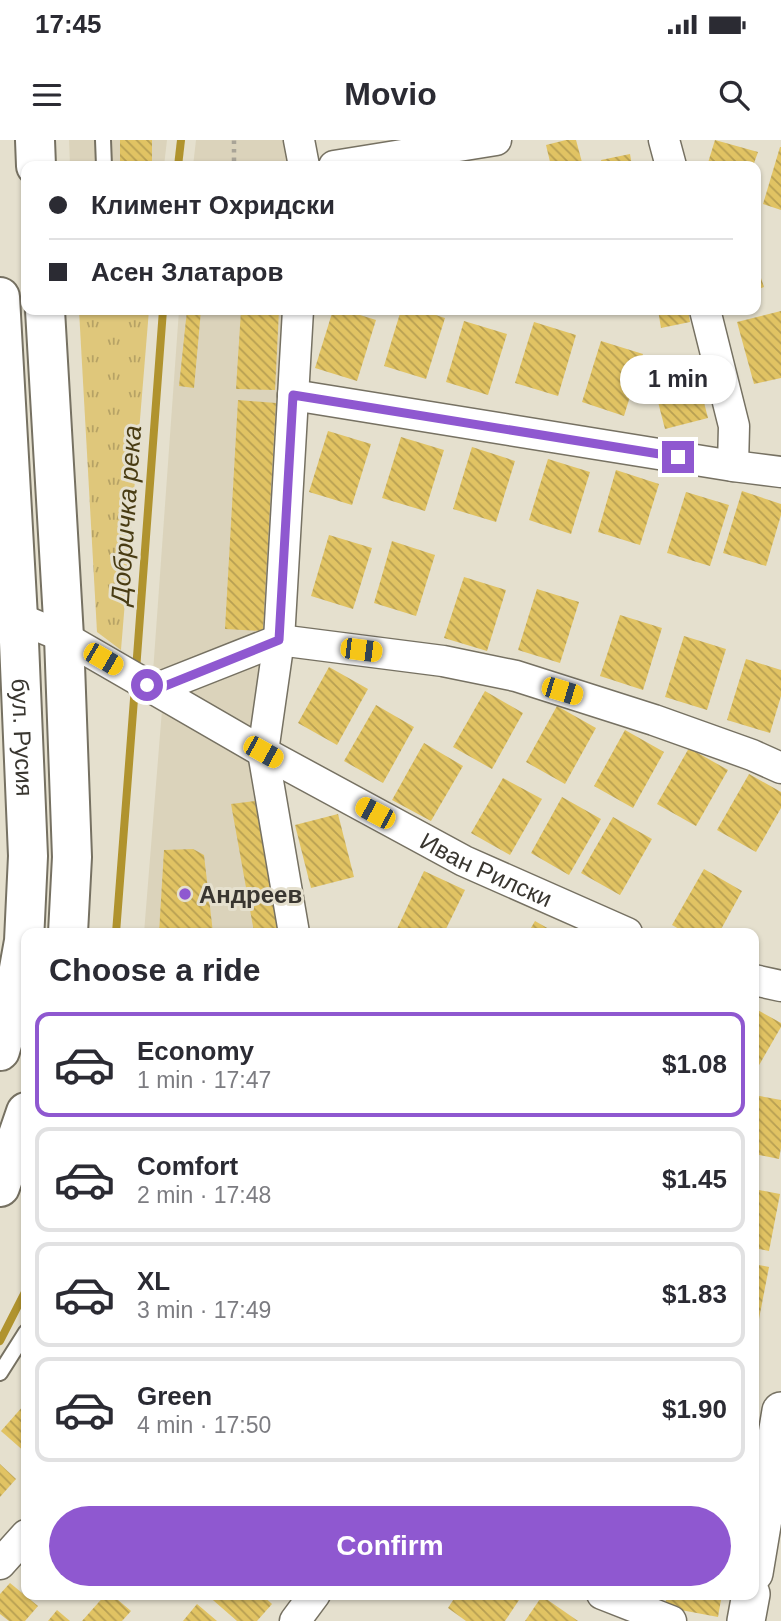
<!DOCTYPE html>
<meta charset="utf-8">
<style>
:root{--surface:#fff;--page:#f7f7f7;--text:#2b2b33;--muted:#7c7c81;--line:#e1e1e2;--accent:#8f58d0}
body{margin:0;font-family:Arial,sans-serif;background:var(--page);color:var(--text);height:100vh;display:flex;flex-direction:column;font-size:26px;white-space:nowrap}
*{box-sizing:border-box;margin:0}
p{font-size:23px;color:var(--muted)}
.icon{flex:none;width:38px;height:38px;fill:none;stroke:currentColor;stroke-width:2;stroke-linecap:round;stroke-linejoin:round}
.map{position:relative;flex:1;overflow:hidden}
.panel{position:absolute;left:21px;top:788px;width:738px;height:672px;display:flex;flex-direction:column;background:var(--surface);border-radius:14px;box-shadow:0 2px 5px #0004}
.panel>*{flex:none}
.hud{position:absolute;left:21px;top:21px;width:740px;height:154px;border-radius:14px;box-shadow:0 2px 5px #0004;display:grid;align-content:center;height:154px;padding:0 28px;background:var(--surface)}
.end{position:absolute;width:32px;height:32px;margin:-16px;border:9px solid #8f58d0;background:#fff;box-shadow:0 0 0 4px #fff}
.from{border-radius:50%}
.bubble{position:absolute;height:49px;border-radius:24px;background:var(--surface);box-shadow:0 2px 5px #0004;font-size:23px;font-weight:700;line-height:49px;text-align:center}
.car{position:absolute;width:21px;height:42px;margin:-21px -10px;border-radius:9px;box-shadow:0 0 5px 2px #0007;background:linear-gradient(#f5c518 24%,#345 0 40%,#f5c518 0 76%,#345 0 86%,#f5c518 0)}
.hud b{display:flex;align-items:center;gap:24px;height:66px;font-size:26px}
.hud b+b{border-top:2px solid var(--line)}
.hud i{width:18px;height:18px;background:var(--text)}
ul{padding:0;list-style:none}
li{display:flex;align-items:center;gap:21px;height:105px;margin:0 14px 10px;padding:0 14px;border:4px solid var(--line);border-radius:14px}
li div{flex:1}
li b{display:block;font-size:26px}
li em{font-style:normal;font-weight:700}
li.selected{border-color:var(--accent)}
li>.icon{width:63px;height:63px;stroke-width:1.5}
h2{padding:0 28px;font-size:32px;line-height:84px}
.primary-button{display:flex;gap:14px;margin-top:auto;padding:14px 28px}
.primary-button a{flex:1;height:80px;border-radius:42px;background:var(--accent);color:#fff;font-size:28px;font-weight:700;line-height:80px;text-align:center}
.status{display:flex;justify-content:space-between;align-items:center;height:49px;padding:0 35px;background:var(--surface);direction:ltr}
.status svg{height:19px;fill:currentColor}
header{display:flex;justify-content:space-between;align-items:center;height:91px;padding:0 28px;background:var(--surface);font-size:32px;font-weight:700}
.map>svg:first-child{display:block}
.built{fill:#dbd3bb}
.grass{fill:url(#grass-tufts)}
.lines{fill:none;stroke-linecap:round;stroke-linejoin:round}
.stream{stroke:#b0932e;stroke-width:8}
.building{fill:url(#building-back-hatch)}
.service-casing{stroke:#767162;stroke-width:18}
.minor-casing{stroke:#767162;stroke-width:33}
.tertiary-casing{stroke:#767162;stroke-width:40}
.secondary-casing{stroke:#767162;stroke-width:42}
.path{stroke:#a9a497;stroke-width:4.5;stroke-dasharray:3.5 5;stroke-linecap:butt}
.service{stroke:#fff;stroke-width:14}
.minor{stroke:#fff;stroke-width:30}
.tertiary{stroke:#fff;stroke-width:37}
.secondary{stroke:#fff;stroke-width:38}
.route{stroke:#8f58d0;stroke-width:9}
.poi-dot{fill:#8f58d0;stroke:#e5e0ce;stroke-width:2.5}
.labels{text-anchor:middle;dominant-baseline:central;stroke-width:6;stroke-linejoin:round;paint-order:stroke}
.street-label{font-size:24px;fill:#393630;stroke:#e5e0ce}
.poi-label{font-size:24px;font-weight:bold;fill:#393630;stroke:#e5e0ce;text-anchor:start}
.water-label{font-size:26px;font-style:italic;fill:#493c13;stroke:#e5e0ce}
</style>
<div class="status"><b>17:45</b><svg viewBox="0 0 49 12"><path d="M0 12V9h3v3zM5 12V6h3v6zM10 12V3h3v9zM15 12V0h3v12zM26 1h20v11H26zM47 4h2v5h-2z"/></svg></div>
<header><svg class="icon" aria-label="menu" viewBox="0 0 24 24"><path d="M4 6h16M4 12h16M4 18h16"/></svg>Movio<svg class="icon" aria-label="search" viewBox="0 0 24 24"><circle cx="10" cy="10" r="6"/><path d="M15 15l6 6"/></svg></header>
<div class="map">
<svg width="781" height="1481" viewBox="0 0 781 1481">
<defs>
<pattern id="grass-tufts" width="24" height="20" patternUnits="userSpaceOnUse" patternTransform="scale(1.75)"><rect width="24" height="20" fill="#dfc77b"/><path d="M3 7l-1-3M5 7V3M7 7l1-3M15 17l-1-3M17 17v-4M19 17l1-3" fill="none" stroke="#b6a265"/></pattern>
<pattern id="building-back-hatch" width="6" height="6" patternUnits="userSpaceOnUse" patternTransform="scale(1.75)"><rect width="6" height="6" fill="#e1c363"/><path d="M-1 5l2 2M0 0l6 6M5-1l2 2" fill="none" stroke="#b79f52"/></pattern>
</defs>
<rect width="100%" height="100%" fill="#e5e0ce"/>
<g class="built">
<path d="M69,0h98l-3,26h-94z"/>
<path d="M196,0h94l5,26h-102z"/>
<path d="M179,170h109l-19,328 -13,91 -103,-57z"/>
<path d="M162,570l87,50 6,41 23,126 3,6h-137z"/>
</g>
<path class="grass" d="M79,170h70l-28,340 -24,-18z"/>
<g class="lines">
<g class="stream">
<path d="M178,26l3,-26"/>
<path d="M136,530l27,-360"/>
<path d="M116,793l19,-247"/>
<path d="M0,1201l26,-51"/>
</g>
</g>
<g class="building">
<rect x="120" y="0" width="32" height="26"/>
<path d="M566,0h10l7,26h-32l-5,-21z"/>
<path d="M715,0l43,12 -5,14h-46z"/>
<path d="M780,7h1v63l-18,-6z"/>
<path d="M630,14l2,12h-30l-1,-6z"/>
<path d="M756,123l8,24 -8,3z"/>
<path d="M187,170h14l-7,78 -15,-2z"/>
<path d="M241,170h38l-4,80 -39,-1z"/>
<path d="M333,170h11l32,10 -19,61 -42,-13z"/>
<path d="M401,170h19l25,8 -19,61 -42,-13z"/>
<path d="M658,170h30l2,12 -29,6z"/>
<path d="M781,171v67l-27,6 -17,-62z"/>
<path d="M464,181l43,13 -19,61 -42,-13z"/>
<path d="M534,182l42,13 -18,61 -43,-13z"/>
<path d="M601,201l42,13 -19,62 -42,-14z"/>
<path d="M692,216l16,62 -43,11 -16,-62z"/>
<path d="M238,260l38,3 -13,228 -38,-2z"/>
<path d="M328,291l43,13 -19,61 -43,-13z"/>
<path d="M401,297l43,13 -19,61 -43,-13z"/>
<path d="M472,307l43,14 -19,61 -43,-13z"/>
<path d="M548,319l42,13 -19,62 -42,-14z"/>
<path d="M616,330l43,14 -19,61 -42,-13z"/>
<path d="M742,351l39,13v11l-15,51 -43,-13z"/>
<path d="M686,352l43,13 -19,61 -43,-13z"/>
<path d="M329,395l43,13 -19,61 -42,-13z"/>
<path d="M392,401l43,14 -19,61 -42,-13z"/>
<path d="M464,437l42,13 -19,61 -43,-13z"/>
<path d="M537,449l42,13 -19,61 -42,-13z"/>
<path d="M620,475l42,13 -19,62 -43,-14z"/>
<path d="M684,496l42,13 -19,61 -42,-13z"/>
<path d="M746,519l35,11v26l-11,37 -43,-13z"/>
<path d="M329,527l39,22 -31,56 -39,-22z"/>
<path d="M485,551l38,22 -31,56 -39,-22z"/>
<path d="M376,565l38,22 -31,56 -39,-22z"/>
<path d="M557,566l39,22 -31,56 -39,-22z"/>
<path d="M625,590l39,22 -31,56 -39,-22z"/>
<path d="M424,603l39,23 -32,55 -39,-21z"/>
<path d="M689,608l39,22 -32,56 -39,-22z"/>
<path d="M749,634l32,18v16l-25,44 -39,-22z"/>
<path d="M503,638l39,21 -32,56 -39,-22z"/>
<path d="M562,657l39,22 -32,56 -38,-22z"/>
<path d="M255,661l23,127 -24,4 -23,-128z"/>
<path d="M338,674l16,63 -43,11 -16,-63z"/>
<path d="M613,677l39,22 -32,56 -39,-22z"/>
<path d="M193,709l11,6 9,78h-54l5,-83z"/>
<path d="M704,729l38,22 -23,42h-33l-14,-8z"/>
<path d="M424,731l41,19 -21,43h-39l-8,-4z"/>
<path d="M535,781l21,12h-28z"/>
<path d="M754,868l27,15v4l-27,47z"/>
<path d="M754,955l27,5v48l-2,11 -25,-5z"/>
<path d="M754,1049l26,5 -11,57 -15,-3z"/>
<path d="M754,1124l15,3 -11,57h-4z"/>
<path d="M24,1265l2,1v47l-25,-22z"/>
<path d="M0,1324l16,15 -16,18z"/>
<path d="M10,1443l28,23 -13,15h-16l-9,-7v-20z"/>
<path d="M106,1454h5l20,17 -9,10h-40z"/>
<path d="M206,1454h55l11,10 -15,17h-20z"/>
<path d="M457,1454h66l-18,27h-39l-18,-13z"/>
<path d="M667,1454h55l-4,23 -53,-10z"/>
<path d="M542,1456l36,25h-53z"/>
<path d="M197,1464l20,17h-34z"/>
<path d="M57,1470l13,11h-22z"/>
</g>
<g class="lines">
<defs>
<g id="service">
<path d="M103,0l1,26"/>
<path d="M0,1233l26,-41"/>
</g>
<g id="minor">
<path d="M299,0l5,26"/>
<path d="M664,0l7,26"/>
<path d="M334,26l162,-26"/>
<path d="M705,170l29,116 -1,40"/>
<path d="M293,255l440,71 48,6"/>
<path id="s1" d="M18,478l46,19 199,115 201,109 163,72"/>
<path d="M155,549l124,-49 164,21 73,15 138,44 98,35 29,13"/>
<path d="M294,793l-31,-181 16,-112 19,-330"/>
<path d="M754,840l27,6"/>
<path d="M0,1424l26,-29"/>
<path d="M602,1454l69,27"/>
<path d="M295,1481l20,-27"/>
</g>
<g id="tertiary">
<path d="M754,1433l27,-162"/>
<path d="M746,1481l5,-27"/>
</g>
<g id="secondary">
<path d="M35,0l1,26"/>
<path id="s2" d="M0,157l18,321 10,238 -4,85 -13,72 -11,38"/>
<path d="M45,170l19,327 8,220 -4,76"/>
<path d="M0,1047l26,-75"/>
</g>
</defs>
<use href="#service" class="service-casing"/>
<use href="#minor" class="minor-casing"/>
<use href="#tertiary" class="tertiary-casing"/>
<use href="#secondary" class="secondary-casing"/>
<path class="path" d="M234,21v-21"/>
<use href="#service" class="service"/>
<use href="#minor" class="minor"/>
<use href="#tertiary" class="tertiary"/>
<use href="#secondary" class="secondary"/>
</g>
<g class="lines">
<path class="route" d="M147,545l8,5 124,-50 14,-245 385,62"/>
</g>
<circle class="poi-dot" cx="185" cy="754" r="7"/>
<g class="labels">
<g class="street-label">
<text stroke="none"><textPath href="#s2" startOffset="441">бул. Русия</textPath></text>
<text stroke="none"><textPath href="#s1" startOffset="532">Иван Рилски</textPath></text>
</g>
<g class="poi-label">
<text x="199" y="754">Андреев</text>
</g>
<g class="water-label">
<text transform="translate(126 375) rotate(-86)">Добричка река</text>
</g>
</g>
</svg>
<i class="end from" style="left:147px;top:545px"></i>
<i class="end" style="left:678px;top:317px"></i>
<div class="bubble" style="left:620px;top:215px;width:116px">1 min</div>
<i class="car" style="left:361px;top:510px;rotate:97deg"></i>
<i class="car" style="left:103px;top:519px;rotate:120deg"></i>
<i class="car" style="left:562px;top:551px;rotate:107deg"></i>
<i class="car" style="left:263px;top:612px;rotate:119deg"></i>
<i class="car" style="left:375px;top:673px;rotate:298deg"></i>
<div class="hud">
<b><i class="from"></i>Климент Охридски</b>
<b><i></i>Асен Златаров</b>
</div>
<section class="panel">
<h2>Choose a ride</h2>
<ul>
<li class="selected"><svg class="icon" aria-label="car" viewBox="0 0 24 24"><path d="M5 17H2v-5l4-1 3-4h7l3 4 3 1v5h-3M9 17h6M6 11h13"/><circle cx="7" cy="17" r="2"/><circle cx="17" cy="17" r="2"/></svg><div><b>Economy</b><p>1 min · 17:47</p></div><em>$1.08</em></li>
<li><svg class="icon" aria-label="car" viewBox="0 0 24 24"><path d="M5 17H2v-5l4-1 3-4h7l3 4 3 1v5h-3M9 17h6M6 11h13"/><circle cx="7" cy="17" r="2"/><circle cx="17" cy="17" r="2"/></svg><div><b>Comfort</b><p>2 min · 17:48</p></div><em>$1.45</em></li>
<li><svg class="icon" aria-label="car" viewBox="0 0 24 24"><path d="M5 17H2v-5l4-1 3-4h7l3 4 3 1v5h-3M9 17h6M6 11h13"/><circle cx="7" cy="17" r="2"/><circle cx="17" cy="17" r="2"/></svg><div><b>XL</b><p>3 min · 17:49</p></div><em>$1.83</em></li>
<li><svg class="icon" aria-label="car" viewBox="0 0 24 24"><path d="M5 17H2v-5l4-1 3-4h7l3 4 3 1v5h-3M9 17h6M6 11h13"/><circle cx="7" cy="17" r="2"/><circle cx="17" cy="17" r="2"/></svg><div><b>Green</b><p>4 min · 17:50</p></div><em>$1.90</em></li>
</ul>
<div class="primary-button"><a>Confirm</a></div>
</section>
</div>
